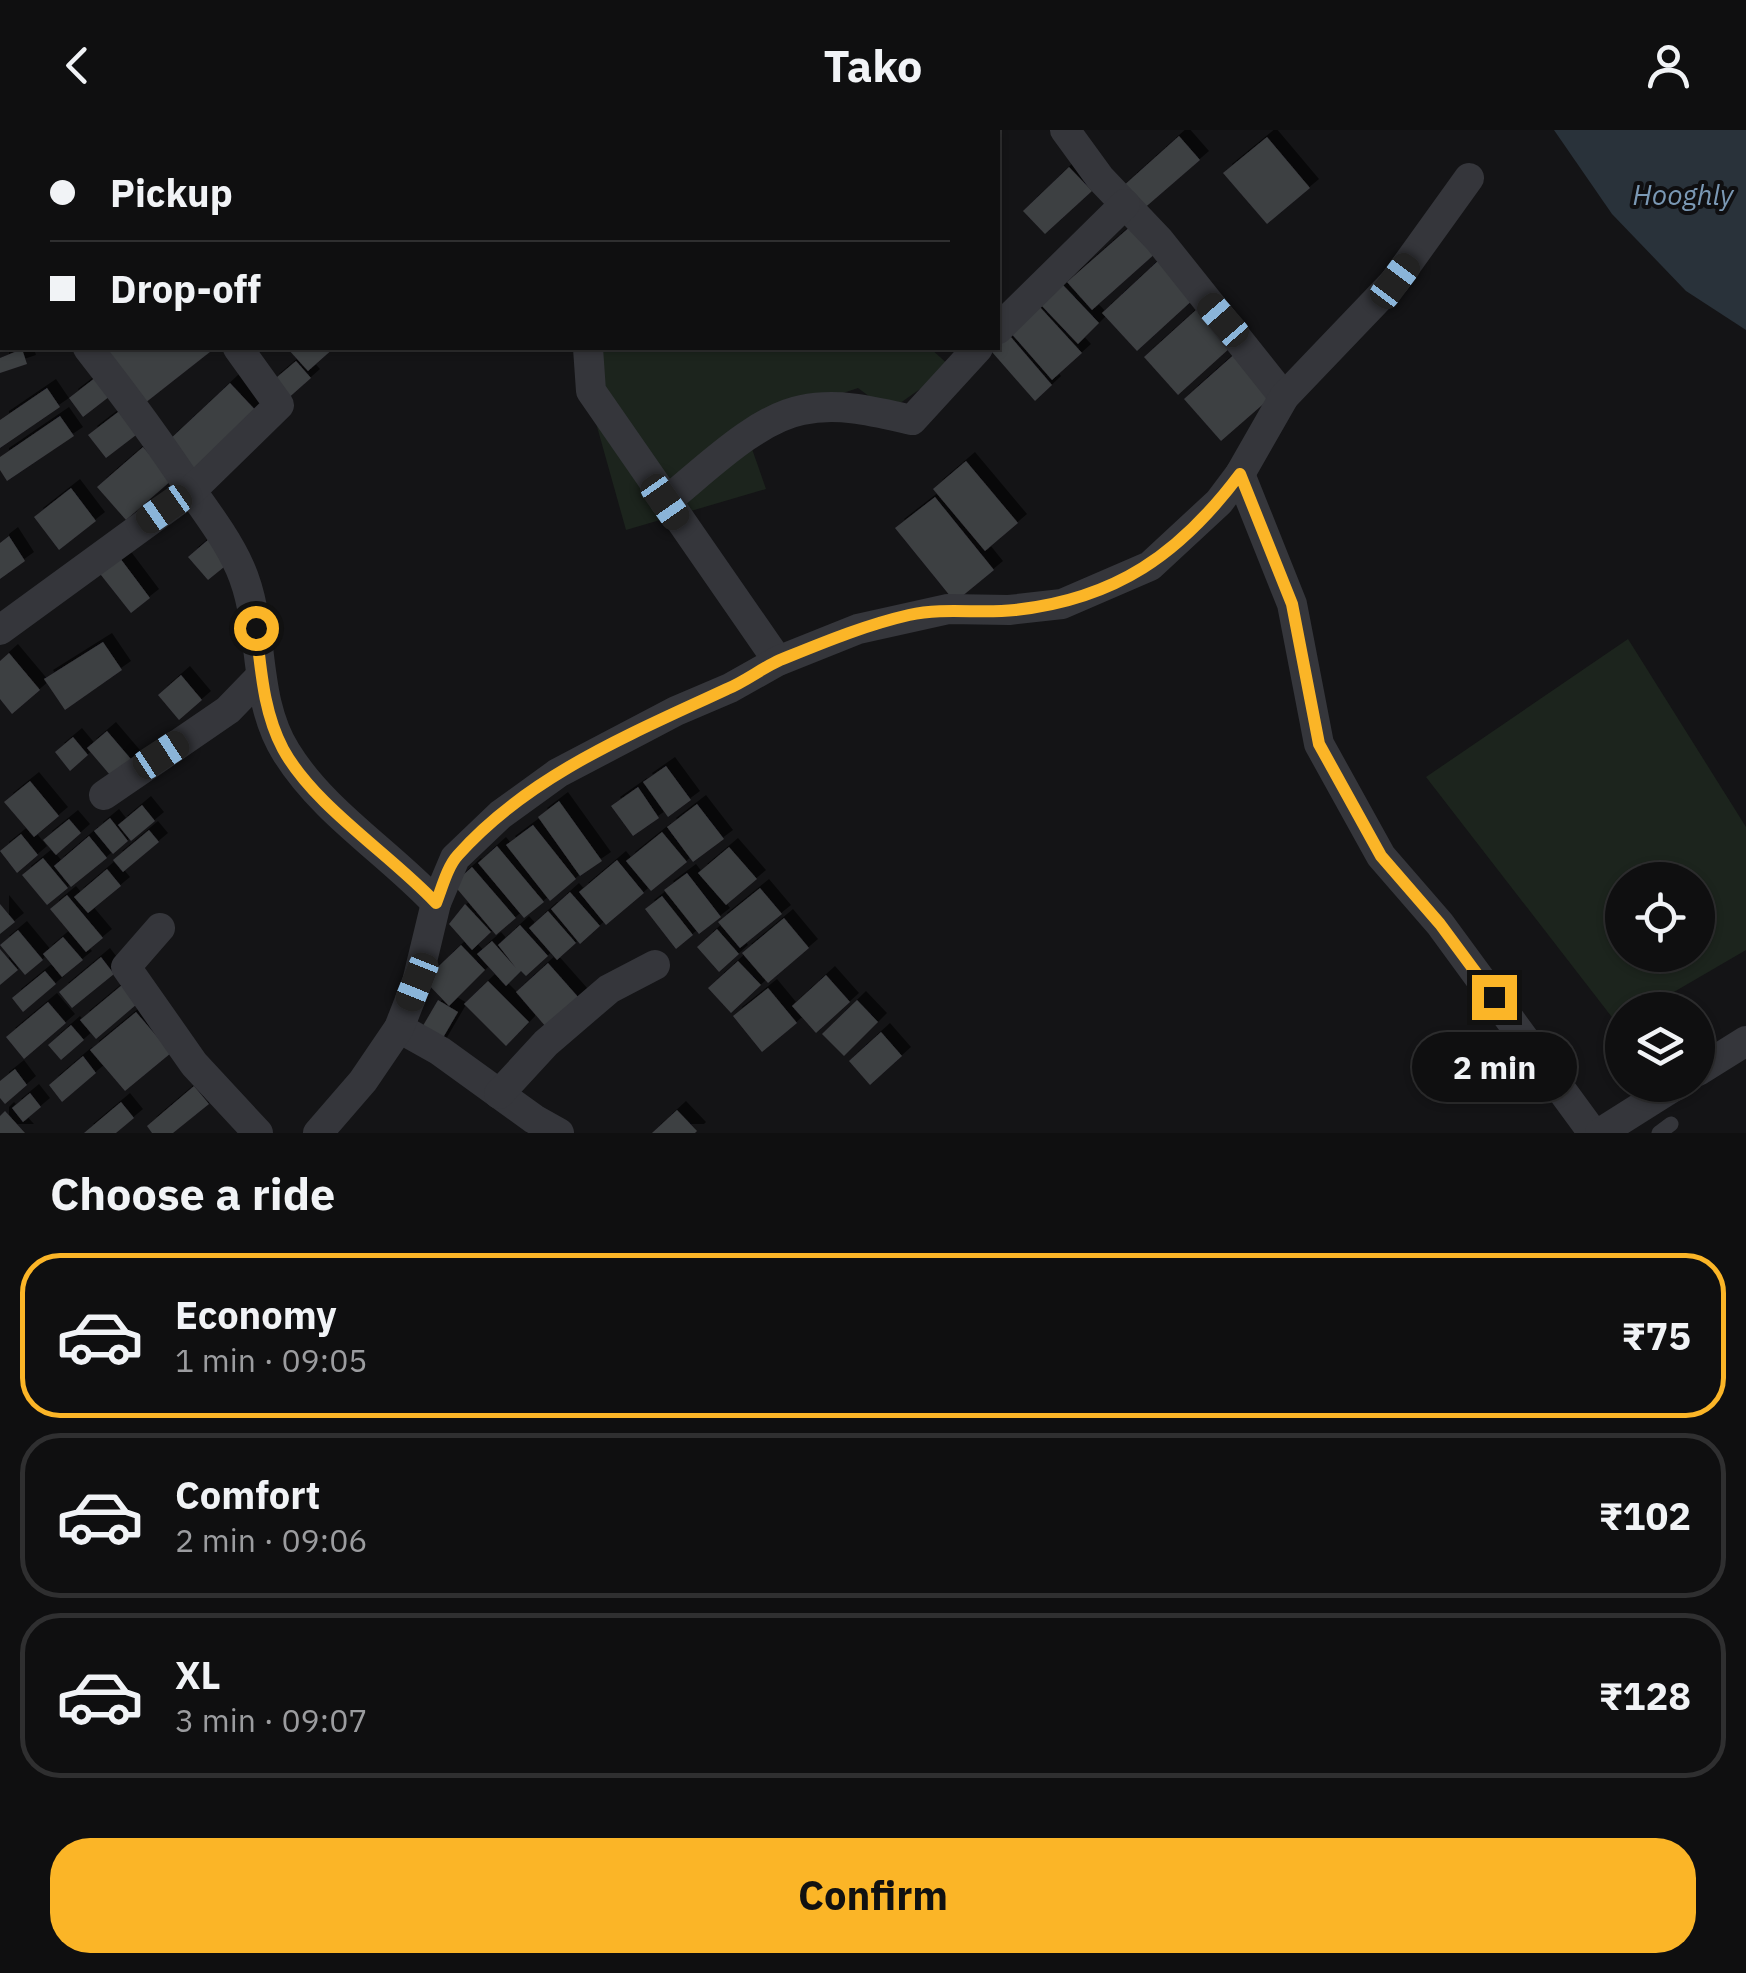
<!DOCTYPE html>
<meta charset="utf-8">
<style>
:root{--surface:#0f0f10;--page:#1d1d1e;--text:#f1f3f6;--muted:#9b9c9f;--line:#2f2f30;--accent:#fbb527}
body{margin:0;font-family:"IBM Plex Sans",sans-serif;background:var(--page);color:var(--text);height:100vh;display:flex;flex-direction:column;font-size:38px;white-space:nowrap}
*{box-sizing:border-box;margin:0}
p{font-size:32px;color:var(--muted)}
.icon{flex:none;width:55px;height:55px;fill:none;stroke:currentColor;stroke-width:2;stroke-linecap:round;stroke-linejoin:round}
.map{position:relative;height:1003px;overflow:hidden}
.side{display:flex;flex-direction:column;background:var(--surface);flex:1}
.side>*{flex:none}
.hud{position:absolute;left:0px;top:0px;width:1000px;height:220px;box-shadow:0 2px 8px #0004,0 0 0 2px var(--line);display:grid;align-content:center;height:220px;padding:0 50px;background:var(--surface)}
.fabs{position:absolute;left:1605px;top:732px;display:grid;gap:20px}
.fabs a{display:grid;place-items:center;width:110px;height:110px;border-radius:50%;background:var(--surface);box-shadow:0 2px 8px #0004,0 0 0 2px var(--line);font-size:50px}
.end{position:absolute;width:45px;height:45px;margin:-22px;border:12px solid #fbb527;background:#111;box-shadow:0 0 0 5px #111}
.from{border-radius:50%}
.bubble{position:absolute;height:70px;border-radius:35px;background:var(--surface);box-shadow:0 2px 8px #0004,0 0 0 2px var(--line);font-size:32px;font-weight:700;line-height:70px;text-align:center}
.car{position:absolute;width:30px;height:60px;margin:-30px -15px;border-radius:12px;box-shadow:0 0 8px 2px #0007;background:linear-gradient(#222 24%,#8ab4d8 0 40%,#222 0 76%,#8ab4d8 0 86%,#222 0)}
.hud b{display:flex;align-items:center;gap:35px;height:95px;font-size:38px}
.hud b+b{border-top:2px solid var(--line)}
.hud i{width:25px;height:25px;background:var(--text)}
ul{padding:0;list-style:none}
li{display:flex;align-items:center;gap:30px;height:165px;margin:0 20px 15px;padding:0 30px;border:5px solid var(--line);border-radius:40px}
li div{flex:1}
li b{display:block;font-size:38px}
li em{font-style:normal;font-weight:700}
li.selected{border-color:var(--accent)}
li>.icon{width:90px;height:90px;stroke-width:1.5}
h2{padding:0 50px;font-size:45px;line-height:120px}
.button{display:flex;gap:20px;margin-top:auto;padding:20px 50px}
.button a{flex:1;height:115px;border-radius:40px;background:var(--accent);color:#111;font-size:40px;font-weight:700;line-height:115px;text-align:center}
header{display:flex;justify-content:space-between;align-items:center;height:130px;padding:0 50px;background:var(--surface);font-size:45px;font-weight:700}
.map>svg:first-child{display:block}
.green{fill:#1c241d;fill-rule:evenodd}
.water{fill:#29323a}
.building{fill:#3e3f43;filter:url(#shadow)}
.lines{fill:none;stroke-linecap:round;stroke-linejoin:round}
.lane{stroke:#35363b;stroke-width:15}
.street{stroke:#35363b;stroke-width:30}
.route{stroke:#fbb527;stroke-width:12}
.labels{text-anchor:middle;dominant-baseline:central;stroke-width:8;stroke-linejoin:round;paint-order:stroke}
.water-label{font-size:28px;font-style:italic;fill:#7a98b4;stroke:#0f0f11}
</style>
<header><svg class="icon" aria-label="back" viewBox="0 0 24 24"><path d="M15 5l-7 7 7 7"/></svg>Tako<svg class="icon" aria-label="person" viewBox="0 0 24 24"><circle cx="12" cy="8" r="4"/><path d="M4 21q1-7 8-7t8 7"/></svg></header>
<div class="map">
<svg width="1746" height="1003" viewBox="0 0 1746 1003">
<defs>
<filter id="shadow"><feDropShadow dx="9" dy="-9" stdDeviation="0" flood-color="#0009"/></filter>
</defs>
<rect width="100%" height="100%" fill="#141416"/>
<g class="green">
<path d="M513,0h351l3,2h-353z"/>
<path d="M575,218h355l21,19 -62,44 -31,-23 -114,38 22,63 -140,41z"/>
<path d="M1628,509l118,188v123l-103,60h-21v12l-4,3 -192,-248zM1698,750v75h-76v-75z"/>
</g>
<path class="water" d="M1554,0h192v200l-60,-39 -74,-77z"/>
<g class="building">
<path d="M1179,6l21,24 -59,51 -20,-23z"/>
<path d="M1267,7l43,51 -43,36 -44,-51z"/>
<path d="M1069,37l23,24 -47,43 -22,-23z"/>
<path d="M1132,95l25,27 -65,58 -25,-28z"/>
<path d="M1160,129l36,38 -59,54 -35,-38z"/>
<path d="M1063,155l36,38 -21,21 -37,-39z"/>
<path d="M1039,176l43,47 -30,27 -42,-48z"/>
<path d="M1197,179l34,38 -53,48 -34,-38z"/>
<path d="M1010,206l42,49 -17,16 -43,-49z"/>
<path d="M93,218h122l-75,59z"/>
<path d="M287,218h47l-26,23z"/>
<path d="M22,219l5,15 -27,9v-15z"/>
<path d="M1238,221l38,42 -55,48 -37,-42z"/>
<path d="M296,231l15,17 -26,23 -15,-18z"/>
<path d="M100,244l14,19 -31,24 -14,-19z"/>
<path d="M230,253l31,33 -63,59 -31,-33z"/>
<path d="M47,258l13,19 -60,41v-28z"/>
<path d="M122,279l18,23 -34,26 -18,-23z"/>
<path d="M60,286l14,20 -67,45 -7,-11v-13z"/>
<path d="M143,317l29,33 -46,40 -29,-33z"/>
<path d="M966,331l52,62 -33,28 -52,-62z"/>
<path d="M71,358l25,33 -37,29 -25,-33z"/>
<path d="M935,367l59,73 -39,32 -60,-74z"/>
<path d="M9,406l16,25 -25,18v-36z"/>
<path d="M209,409l20,24 -21,17 -20,-23z"/>
<path d="M117,424l33,44 -19,15 -34,-43z"/>
<path d="M103,512l19,28 -57,40 -21,-31z"/>
<path d="M9,523l31,37 -28,24 -12,-15v-38z"/>
<path d="M181,545l21,25 -23,20 -21,-25z"/>
<path d="M107,601l29,34 -20,17 -29,-34z"/>
<path d="M73,607l15,18 -18,16 -15,-19z"/>
<path d="M666,636l25,34 -23,17 -25,-35z"/>
<path d="M30,651l29,35 -25,21 -30,-35z"/>
<path d="M638,657l21,31 -26,18 -22,-30z"/>
<path d="M559,671l43,60 -22,15 -42,-59z"/>
<path d="M697,674l27,35 -31,23 -26,-35z"/>
<path d="M142,675l13,16 -24,20 -13,-16z"/>
<path d="M110,688l18,23 -15,13 -19,-23z"/>
<path d="M69,689l12,14 -25,22 -13,-15z"/>
<path d="M533,695l43,54 -26,22 -44,-56z"/>
<path d="M149,700l10,12 -36,30 -10,-12z"/>
<path d="M662,702l25,30 -36,29 -25,-30z"/>
<path d="M21,704l17,21 -21,18 -17,-22z"/>
<path d="M89,706l18,22 -36,29 -17,-21z"/>
<path d="M497,716l47,56 -20,16 -46,-55z"/>
<path d="M729,717l28,32 -31,26 -28,-32z"/>
<path d="M43,728l25,30 -21,17 -25,-30z"/>
<path d="M617,730l27,33 -38,32 -27,-33z"/>
<path d="M472,737l44,51 -20,17 -43,-51z"/>
<path d="M107,739l14,17 -33,27 -14,-16z"/>
<path d="M687,743l34,44 -22,17 -35,-44z"/>
<path d="M760,758l22,26 -42,34 -22,-26z"/>
<path d="M570,762l30,34 -20,18 -29,-35z"/>
<path d="M67,765l36,43 -17,14 -36,-43z"/>
<path d="M662,766l31,39 -17,14 -31,-40z"/>
<path d="M0,774l15,18 -15,12z"/>
<path d="M465,774l26,28 -19,18 -23,-26z"/>
<path d="M548,781l28,32 -19,17 -28,-32z"/>
<path d="M784,788l25,30 -41,35 -26,-30z"/>
<path d="M520,795l28,31 -22,20 -5,-5 -15,15 -29,-32 15,-13 24,27 -18,-23z"/>
<path d="M717,799l22,25 -20,18 -22,-25z"/>
<path d="M18,800l25,30 -18,15 -25,-30z"/>
<path d="M63,807l20,23 -21,17 -19,-23z"/>
<path d="M461,815l24,25 -36,36 -25,-26z"/>
<path d="M0,819l18,21 -18,15z"/>
<path d="M101,827l13,17 -42,34 -13,-16z"/>
<path d="M738,831l23,24 -30,28 -23,-25z"/>
<path d="M548,833l31,35 -33,29 -30,-35z"/>
<path d="M45,841l11,13 -33,28 -11,-14z"/>
<path d="M826,845l24,27 -34,31 -24,-27z"/>
<path d="M488,851l41,41 -23,24 -42,-42z"/>
<path d="M122,855l15,19 -41,35 -16,-19z"/>
<path d="M768,858l29,35 -35,29 -29,-36z"/>
<path d="M438,870l20,12 -21,36 -20,-12z"/>
<path d="M857,870l21,22 -34,34 -22,-22z"/>
<path d="M48,872l18,21 -42,36 -18,-22z"/>
<path d="M136,882l35,41 -46,38 -35,-41z"/>
<path d="M71,895l13,15 -23,20 -13,-15z"/>
<path d="M881,902l21,24 -32,29 -21,-24z"/>
<path d="M83,926l13,17 -34,29 -13,-17z"/>
<path d="M15,939l12,16 -22,19 -5,-6v-17z"/>
<path d="M194,956l15,18 -36,29h-21l-5,-7z"/>
<path d="M30,963l11,14 -18,15 -11,-14z"/>
<path d="M121,972l13,16 -18,15h-32z"/>
<path d="M677,980l20,21 -2,2h-43z"/>
<path d="M5,981l20,22h-25v-17z"/>
</g>
<g class="lines">
<path class="lane" d="M1659,1003l12,-9"/>
<g class="street">
<path d="M476,0l3,2"/>
<path d="M1065,0l35,48 59,62 125,157"/>
<path d="M146,2l1,-2"/>
<path d="M998,199l127,-125"/>
<path d="M88,218c36,46 71,93 103,142 17,24 37,51 49,78 26,59 11,128 46,184 37,60 102,100 150,151"/>
<path d="M588,218l3,43 187,270"/>
<path d="M1240,344l52,130 27,140 62,112 59,68 153,209"/>
<path d="M665,372c38,-30 90,-83 137,-92 38,-8 74,2 110,10l66,-72"/>
<path d="M0,500l192,-140 87,-85 -41,-57"/>
<path d="M104,665l124,-85 32,-33"/>
<path d="M160,798l-34,39 68,97 64,69"/>
<path d="M399,898l41,23 94,68 25,14"/>
<path d="M1698,941l48,-30"/>
<path d="M499,964l47,-51 63,-54 46,-24"/>
<path d="M318,1003l45,-52 36,-53 18,-46 19,-79 19,-45 45,-43 58,-42 118,-62 54,-23 48,-27 80,-32 90,-20 61,1 53,-6 88,-38 69,-64 21,-28 44,-77 111,-116 74,-103"/>
<path d="M1600,1003l76,-48"/>
</g>
</g>
<g class="lines">
<path class="route" d="M256,498c5,41 7,83 27,121 31,57 107,105 153,154 6,-15 11,-36 22,-48 71,-80 175,-122 269,-166 19,-8 35,-21 53,-29 42,-17 85,-35 129,-45 36,-8 70,-1 106,-5 101,-11 165,-56 225,-136l52,130 27,140 62,112 59,68 54,73"/>
</g>
<g class="labels">
<g class="water-label">
<text x="1683" y="64">Hooghly</text>
</g>
</g>
</svg>
<div class="fabs">
<a><svg class="icon" aria-label="locate" viewBox="0 0 24 24"><circle cx="12" cy="12" r="6"/><path d="M12 2v4M12 18v4M2 12h4M18 12h4"/></svg></a>
<a><svg class="icon" aria-label="layers" viewBox="0 0 24 24"><path d="M12 4l9 5-9 5-9-5zM3 14l9 5 9-5"/></svg></a>
</div>
<i class="end from" style="left:256px;top:498px"></i>
<i class="end" style="left:1494px;top:867px"></i>
<div class="bubble" style="left:1412px;top:902px;width:165px">2 min</div>
<i class="car" style="left:1395px;top:151px;rotate:37deg"></i>
<i class="car" style="left:1223px;top:190px;rotate:319deg"></i>
<i class="car" style="left:665px;top:372px;rotate:145deg"></i>
<i class="car" style="left:164px;top:379px;rotate:235deg"></i>
<i class="car" style="left:161px;top:625px;rotate:57deg"></i>
<i class="car" style="left:417px;top:852px;rotate:202deg"></i>
<div class="hud">
<b><i class="from"></i>Pickup</b>
<b><i></i>Drop-off</b>
</div>
</div>
<section class="side">
<h2>Choose a ride</h2>
<ul>
<li class="selected"><svg class="icon" aria-label="car" viewBox="0 0 24 24"><path d="M5 17H2v-5l4-1 3-4h7l3 4 3 1v5h-3M9 17h6M6 11h13"/><circle cx="7" cy="17" r="2"/><circle cx="17" cy="17" r="2"/></svg><div><b>Economy</b><p>1 min · 09:05</p></div><em>₹75</em></li>
<li><svg class="icon" aria-label="car" viewBox="0 0 24 24"><path d="M5 17H2v-5l4-1 3-4h7l3 4 3 1v5h-3M9 17h6M6 11h13"/><circle cx="7" cy="17" r="2"/><circle cx="17" cy="17" r="2"/></svg><div><b>Comfort</b><p>2 min · 09:06</p></div><em>₹102</em></li>
<li><svg class="icon" aria-label="car" viewBox="0 0 24 24"><path d="M5 17H2v-5l4-1 3-4h7l3 4 3 1v5h-3M9 17h6M6 11h13"/><circle cx="7" cy="17" r="2"/><circle cx="17" cy="17" r="2"/></svg><div><b>XL</b><p>3 min · 09:07</p></div><em>₹128</em></li>
</ul>
<div class="button"><a>Confirm</a></div>
</section>
